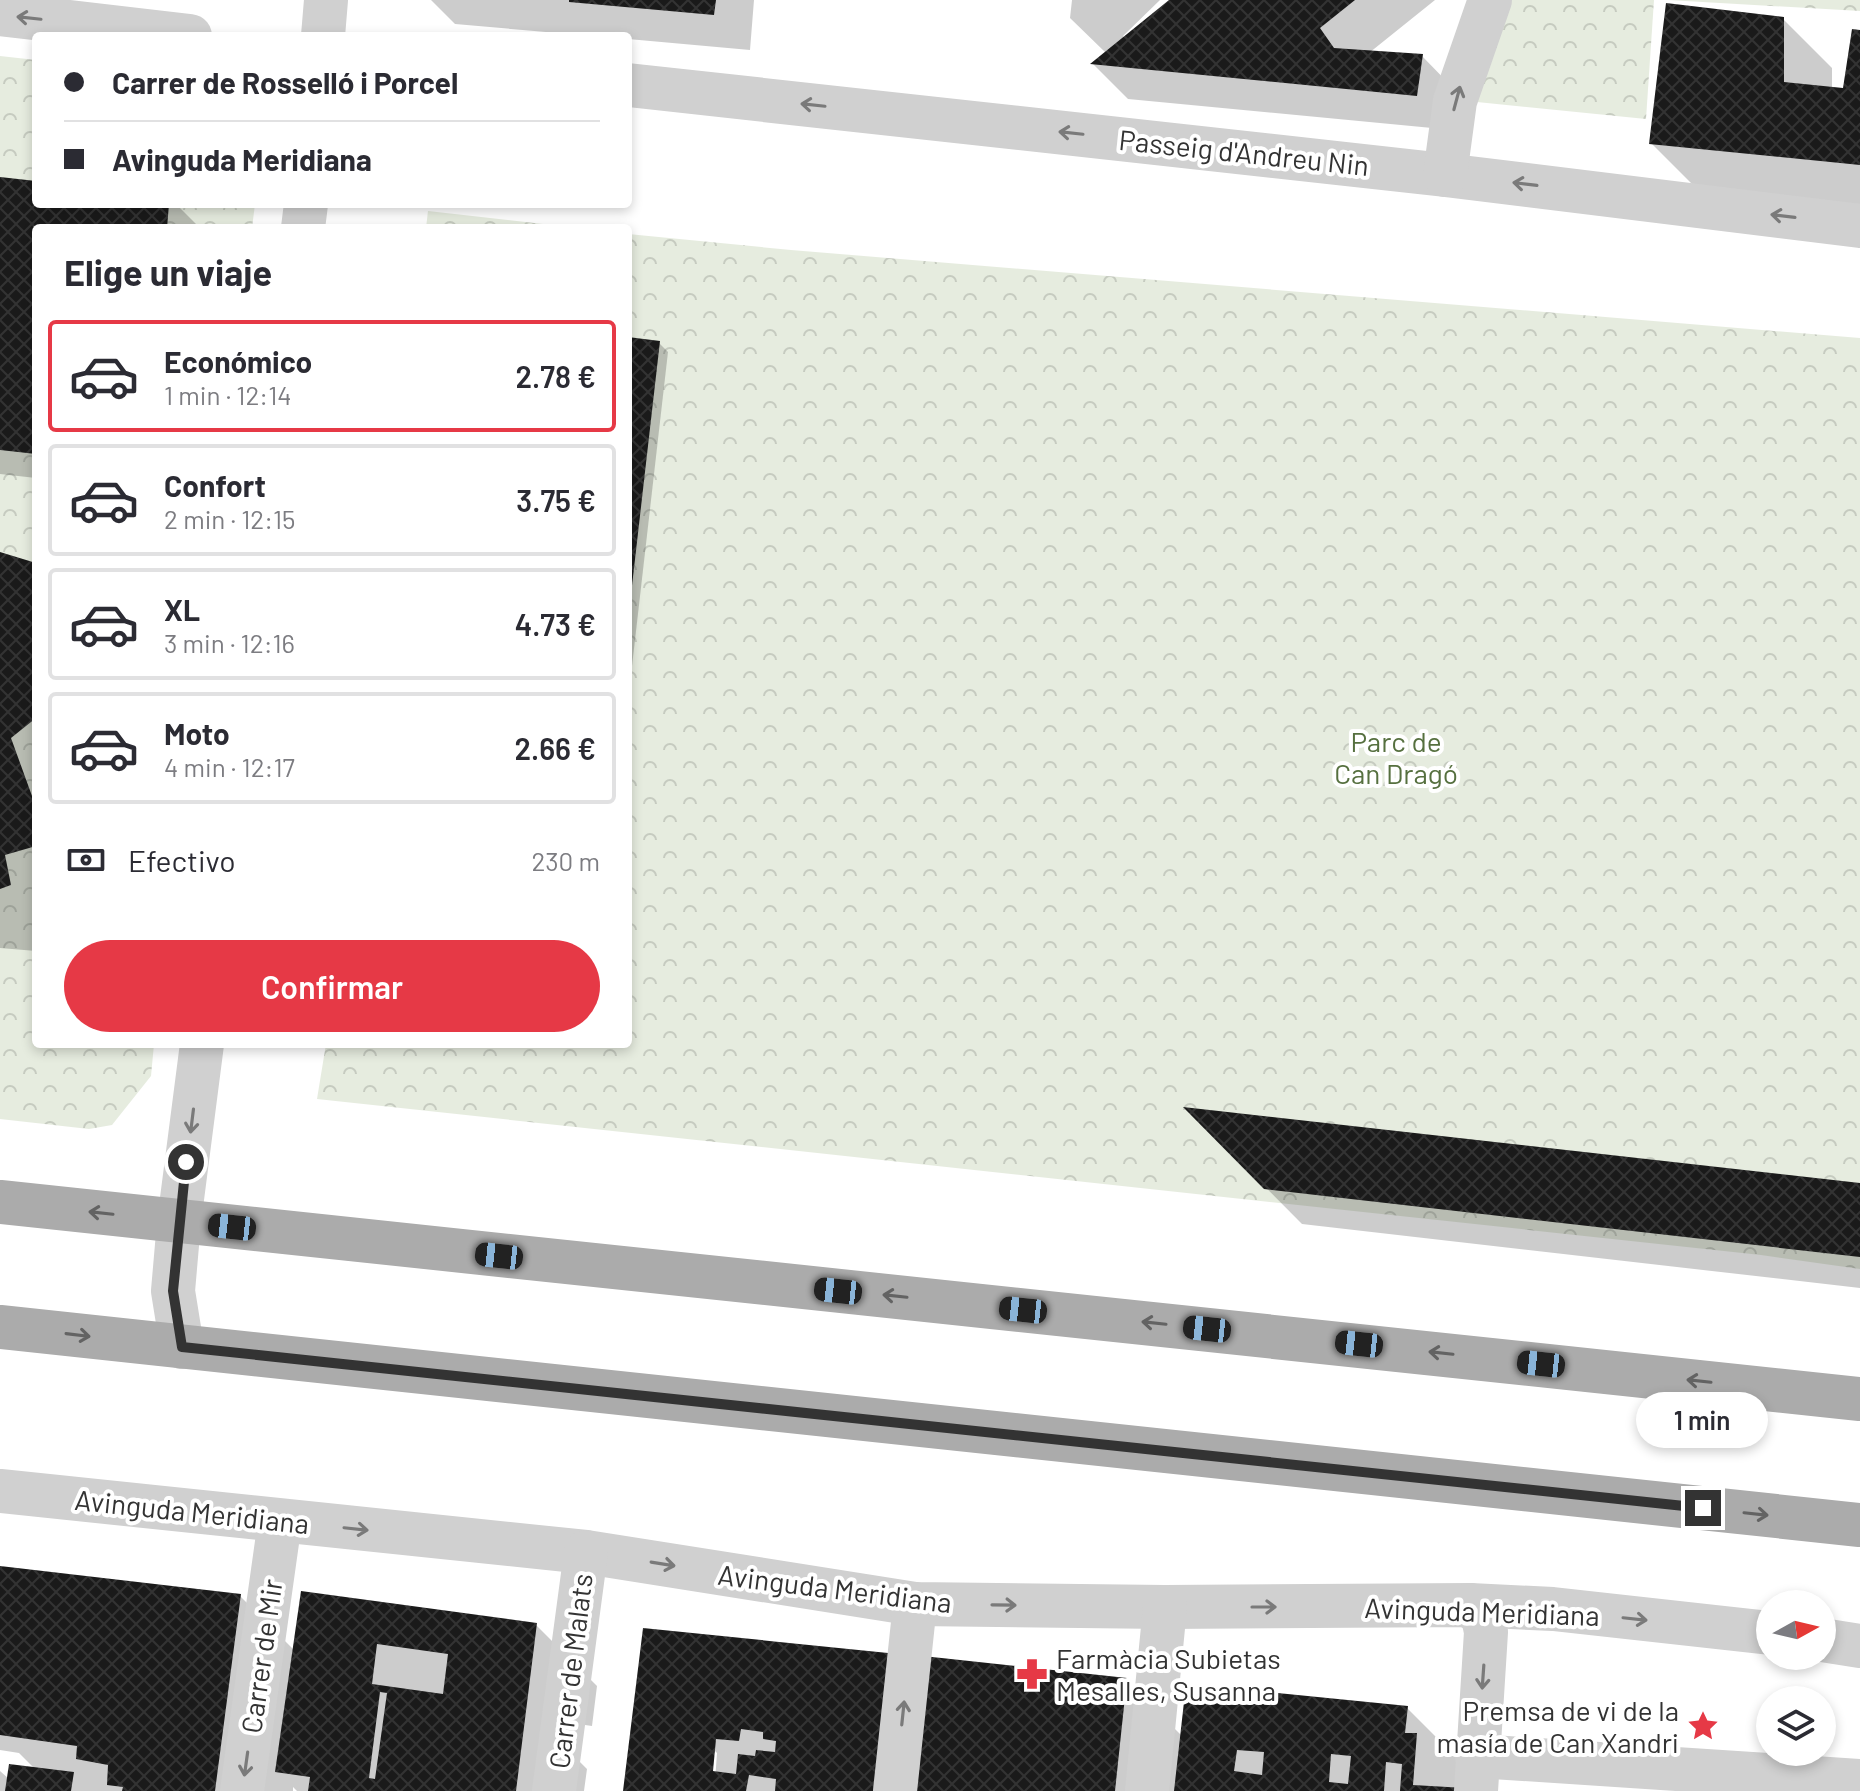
<!DOCTYPE html>
<html lang="es">
<meta charset="utf-8">
<style>
:root{--surface:#fff;--page:#f7f7f7;--text:#2b2b33;--muted:#7c7c81;--line:#e1e1e2;--accent:#e63946}
body{margin:0;font-family:Barlow,sans-serif;background:var(--page);color:var(--text);height:100vh;display:flex;flex-direction:column;font-size:30px;white-space:nowrap}
*{box-sizing:border-box;margin:0}
p{font-size:26px;color:var(--muted)}
.icon{flex:none;width:44px;height:44px;fill:none;stroke:currentColor;stroke-width:2;stroke-linecap:round;stroke-linejoin:round}
.map{position:relative;flex:1;overflow:hidden}
.sheet{position:absolute;left:32px;top:224px;width:600px;height:824px;display:flex;flex-direction:column;background:var(--surface);border-radius:8px;box-shadow:0 4px 12px #0003}
.sheet>*{flex:none}
.guide{position:absolute;left:32px;top:32px;width:600px;height:176px;border-radius:8px;box-shadow:0 4px 12px #0003;display:grid;align-content:center;height:176px;padding:0 32px;background:var(--surface)}
.needle{width:52px;rotate:82deg}
.controls{position:absolute;left:1756px;top:1590px;display:grid;gap:16px}
.controls a{display:grid;place-items:center;width:80px;height:80px;border-radius:50%;background:var(--surface);box-shadow:0 4px 12px #0003;font-size:40px}
.end{position:absolute;width:36px;height:36px;margin:-18px;border:10px solid #333;background:#fff;box-shadow:0 0 0 4px #fff}
.from{border-radius:50%}
.bubble{position:absolute;height:56px;border-radius:28px;background:var(--surface);box-shadow:0 4px 12px #0003;font-size:26px;font-weight:600;line-height:56px;text-align:center}
.car{position:absolute;width:24px;height:48px;margin:-24px -12px;border-radius:10px;box-shadow:0 0 6px 2px #0007;background:linear-gradient(#222 24%,#8ab4d8 0 40%,#222 0 76%,#8ab4d8 0 86%,#222 0)}
.guide b{display:flex;align-items:center;gap:28px;height:76px;font-size:30px}
.guide b+b{border-top:2px solid var(--line)}
.guide i{width:20px;height:20px;background:var(--text)}
ul{padding:0;list-style:none}
li{display:flex;align-items:center;gap:24px;height:112px;margin:0 16px 12px;padding:0 16px;border:4px solid var(--line);border-radius:8px}
li div{flex:1}
li b{display:block;font-size:30px}
li em{font-style:normal;font-weight:600}
li.on{border-color:var(--accent)}
li>.icon{width:72px;height:72px;stroke-width:1.5}
h2{padding:0 32px;font-size:36px;line-height:96px}
.pay{display:flex;align-items:center;gap:20px;height:88px;padding:0 32px;font-size:30px}
.pay p{margin-inline-start:auto}
.primary-button{display:flex;gap:16px;margin-top:auto;padding:16px 32px}
.primary-button a{flex:1;height:92px;border-radius:48px;background:var(--accent);color:#fff;font-size:32px;font-weight:600;line-height:92px;text-align:center}
.map>svg:first-child{display:block}
.park{fill:url(#park-crowns)}
.shadow{fill:#0003;fill-rule:evenodd}
.building{fill:url(#building-cross-hatch);fill-rule:evenodd}
.lines{fill:none;stroke-linecap:round;stroke-linejoin:round}
.street{stroke:#d0d0d0;stroke-width:44}
.primary{stroke:#ababab;stroke-width:44}
.oneway{stroke:#7a7a7a}
.oneway2{stroke:#636363}
.route{stroke:#333;stroke-width:10}
.labels{text-anchor:middle;dominant-baseline:central;stroke-width:8;stroke-linejoin:round;paint-order:stroke}
.street-label{font-size:28px;fill:#333;stroke:#fff}
.park-label{font-size:28px;fill:#56703f;stroke:#fff}
.poi-label{font-size:28px;fill:#333;stroke:#fff;text-anchor:start}
</style>
<div class="map">
<svg width="1860" height="1791" viewBox="0 0 1860 1791">
<defs>
<pattern id="park-crowns" width="20" height="18" patternUnits="userSpaceOnUse" patternTransform="scale(2)"><rect width="20" height="18" fill="#e6ecdf"/><path d="M2 6a3 3 0 1 1 6 0M12 15a3 3 0 1 1 6 0" fill="none" stroke="#c6cbc0"/></pattern>
<pattern id="building-cross-hatch" width="8" height="8" patternUnits="userSpaceOnUse" patternTransform="scale(2)"><rect width="8" height="8" fill="#1a1a1a"/><path d="M0 0l8 8M0 8l8-8" fill="none" stroke="#333"/></pattern>
</defs>
<rect width="100%" height="100%" fill="#fff"/>
<g class="park">
<path d="M1504,0h150l-8,119 -169,-17z"/>
<path d="M1668,0h192v11z"/>
<path d="M0,56l36,4v144h219l-3,24h-216v816h118l-3,32 -39,49 -23,4 -89,-10z"/>
<path d="M428,211l150,17h-152z"/>
<path d="M628,234l163,16 1069,88v931l-99,-14 -1444,-156 9,-55h302z"/>
</g>
<g class="shadow">
<path d="M431,0h323l-4,50 -122,-11v-3h-36l-137,-12z"/>
<path d="M1072,0h88l-37,36 2,2 47,-38h263l-66,53 53,3 35,36 -4,38 -325,-31 -35,-35 13,-11 -36,-35z"/>
<path d="M1783,19l49,49v21l13,2 15,-59v176l-160,-16 -49,-49z"/>
<path d="M0,179l36,4v21h140l21,21v3h-161v250l-36,-4z"/>
<path d="M628,339l31,4 9,9 -40,349z"/>
<path d="M0,554l36,11v386l-36,-3z"/>
<path d="M1189,1110l671,75v103l-558,-64z"/>
<path d="M0,1568l240,28 54,54 242,-25 61,61 -5,40 -14,-2 -4,32 13,13 -3,22h-287l-4,-4v4h-293v-20l9,8 26,-10 -16,-16 -19,-3z"/>
<path d="M644,1630l482,50 56,56 225,-28 61,61 -2,22h-841zM713,1749l4,4 -2,28h-4z"/>
</g>
<g class="building">
<path d="M569,0h147l-2,15 -145,-13z"/>
<path d="M1169,0h186l-35,28 14,20 89,6 -6,42 -327,-32z"/>
<path d="M1666,3l118,14v65l59,6 9,-59 8,1v135l-211,-21z"/>
<path d="M0,177l36,4v23h133l-2,24h-131v226l-36,-4z"/>
<path d="M628,337l32,4 -30,262h-2z"/>
<path d="M0,552l36,11 -4,64 4,20v71l-25,20 25,69v39l-31,9 6,30 -11,4z"/>
<path d="M1183,1107l677,76v74l-596,-68z"/>
<path d="M0,1566l241,28 -26,197h-93l1,-4 -16,-2 1,-20 -32,-6 1,-13 -77,-11z"/>
<path d="M301,1591l236,32 -21,168h-208l2,-14 -35,-5zM377,1644l71,10 -5,40 -71,-10zM380,1692l7,1 -12,86 -6,-1z"/>
<path d="M643,1628l255,26 -15,137h-108l1,-12 -27,-4 -3,16h-123zM741,1729l22,3v7l13,2 -1,11 -19,-2 -1,6 -17,-2 -2,20 -23,-3 3,-32 23,2z"/>
<path d="M923,1656l204,22 -12,113h-207z"/>
<path d="M1186,1684l222,22 -3,27h12l-4,52 52,3v3h-65l2,-27 -16,-2 -2,29h-210zM1237,1750l27,2 -2,23 -28,-4zM1331,1754l20,2 -3,28 -19,-2z"/>
<path d="M9,1764l65,8 -3,19h-66z"/>
</g>
<g class="lines">
<g class="street">
<path d="M0,14l190,22"/>
<path d="M323,36l3,-36"/>
<path d="M628,85l817,90 415,51"/>
<path d="M1445,175l10,-74 35,-101"/>
<path d="M303,228l3,-24"/>
<path d="M182,1347l-9,-56 6,-69 23,-178"/>
<path d="M0,1491l586,61 329,52 250,3 305,-2 83,4 217,24"/>
<path d="M1470,1605l13,12 3,15 -10,159"/>
<path d="M1822,1640l38,6"/>
<path d="M1477,1756l383,25"/>
<path d="M242,1791l38,-270"/>
<path d="M554,1791l32,-239"/>
<path d="M895,1791l20,-187"/>
<path d="M1147,1791l18,-184"/>
</g>
<g class="primary">
<path d="M0,1202l1860,197"/>
<path d="M0,1327l1860,198"/>
</g>
</g>
<defs><path id="oneway-shaft" d="M-6 0H5M1.5-3L5.5 0L1.5 3" fill="none" stroke-width="1.6" stroke-linecap="round" stroke-linejoin="round" transform="scale(2)"/></defs>
<g class="oneway">
<use href="#oneway-shaft" transform="translate(29 18) rotate(-174)"/>
<use href="#oneway-shaft" transform="translate(1457 98) rotate(-75)"/>
<use href="#oneway-shaft" transform="translate(813 105) rotate(-174)"/>
<use href="#oneway-shaft" transform="translate(1071 133) rotate(-174)"/>
<use href="#oneway-shaft" transform="translate(1525 184) rotate(-173)"/>
<use href="#oneway-shaft" transform="translate(1783 216) rotate(-173)"/>
<use href="#oneway-shaft" transform="translate(192 1121) rotate(97)"/>
<use href="#oneway-shaft" transform="translate(356 1529) rotate(6)"/>
<use href="#oneway-shaft" transform="translate(663 1564) rotate(9)"/>
<use href="#oneway-shaft" transform="translate(1004 1605) rotate(1)"/>
<use href="#oneway-shaft" transform="translate(1264 1607)"/>
<use href="#oneway-shaft" transform="translate(1635 1619) rotate(6)"/>
<use href="#oneway-shaft" transform="translate(1483 1677) rotate(94)"/>
<use href="#oneway-shaft" transform="translate(903 1713) rotate(-84)"/>
<use href="#oneway-shaft" transform="translate(246 1764) rotate(98)"/>
</g>
<g class="oneway2">
<use href="#oneway-shaft" transform="translate(101 1213) rotate(-174)"/>
<use href="#oneway-shaft" transform="translate(895 1296) rotate(-174)"/>
<use href="#oneway-shaft" transform="translate(1154 1323) rotate(-174)"/>
<use href="#oneway-shaft" transform="translate(78 1335) rotate(7)"/>
<use href="#oneway-shaft" transform="translate(1441 1353) rotate(-174)"/>
<use href="#oneway-shaft" transform="translate(1699 1381) rotate(-174)"/>
<use href="#oneway-shaft" transform="translate(1756 1514) rotate(6)"/>
</g>
<g class="lines">
<path class="route" d="M186,1162l-13,129 9,56 1521,161"/>
</g>
<defs>
<symbol id="pharmacy-bare" viewBox="-9 -9 18 18"><path d="M-2-6h4v4h4v4h-4v4h-4v-4h-4v-4h4Z" fill="#e63946" stroke="#fff" stroke-width="2.5" paint-order="stroke"/></symbol>
<symbol id="sight-bare" viewBox="-9 -9 18 18"><path d="M0-6L1.8-2.2L6-1.7L2.9 1.2L3.7 5.4L0 3.3L-3.7 5.4L-2.9 1.2L-6-1.7L-1.8-2.2Z" fill="#e63946" stroke="#fff" stroke-width="2.5" paint-order="stroke"/></symbol>
</defs>
<g fill-rule="evenodd">
<use href="#pharmacy-bare" x="1010" y="1652" width="44" height="44"/>
<use href="#sight-bare" x="1681" y="1704" width="44" height="44"/>
</g>
<g class="labels">
<g class="street-label">
<text transform="translate(1244 152) rotate(6)">Passeig d'Andreu Nin</text>
<text transform="translate(192 1511) rotate(6)">Avinguda Meridiana</text>
<text transform="translate(835 1588) rotate(7)">Avinguda Meridiana</text>
<text transform="translate(1482 1611) rotate(2)">Avinguda Meridiana</text>
<text transform="translate(261 1656) rotate(-82)">Carrer de Mir</text>
<text transform="translate(570 1671) rotate(-83)">Carrer de Malats</text>
</g>
<g class="park-label">
<text x="1396" y="741">Parc de<tspan x="1396" dy="32">Can Dragó</tspan></text>
</g>
<g class="poi-label">
<text x="1056" y="1658">Farmàcia Subietas<tspan x="1056" dy="32">Mesalles, Susanna</tspan></text>
<text x="1679" y="1710" text-anchor="end">Premsa de vi de la<tspan x="1679" dy="32">masía de Can Xandri</tspan></text>
</g>
</g>
</svg>
<div class="controls">
<a><svg class="needle" viewBox="-14 -14 28 28"><path d="M0-13l5 13h-10z" fill="#e53935"/><path d="M0 13l5-13h-10z" fill="#7c7c81"/></svg></a>
<a><svg class="icon" aria-label="layers" viewBox="0 0 24 24"><path d="M12 4l9 5-9 5-9-5zM3 14l9 5 9-5"/></svg></a>
</div>
<i class="end from" style="left:186px;top:1162px"></i>
<i class="end" style="left:1703px;top:1508px"></i>
<div class="bubble" style="left:1636px;top:1392px;width:132px">1 min</div>
<i class="car" style="left:232px;top:1227px;rotate:276deg"></i>
<i class="car" style="left:499px;top:1256px;rotate:276deg"></i>
<i class="car" style="left:838px;top:1291px;rotate:276deg"></i>
<i class="car" style="left:1023px;top:1310px;rotate:276deg"></i>
<i class="car" style="left:1207px;top:1329px;rotate:276deg"></i>
<i class="car" style="left:1359px;top:1344px;rotate:276deg"></i>
<i class="car" style="left:1541px;top:1364px;rotate:276deg"></i>
<div class="guide">
<b><i class="from"></i>Carrer de Rosselló i Porcel</b>
<b><i></i>Avinguda Meridiana</b>
</div>
<section class="sheet">
<h2>Elige un viaje</h2>
<ul>
<li class="on"><svg class="icon" aria-label="car" viewBox="0 0 24 24"><path d="M5 17H2v-5l4-1 3-4h7l3 4 3 1v5h-3M9 17h6M6 11h13"/><circle cx="7" cy="17" r="2"/><circle cx="17" cy="17" r="2"/></svg><div><b>Económico</b><p>1 min · 12:14</p></div><em>2.78 €</em></li>
<li><svg class="icon" aria-label="car" viewBox="0 0 24 24"><path d="M5 17H2v-5l4-1 3-4h7l3 4 3 1v5h-3M9 17h6M6 11h13"/><circle cx="7" cy="17" r="2"/><circle cx="17" cy="17" r="2"/></svg><div><b>Confort</b><p>2 min · 12:15</p></div><em>3.75 €</em></li>
<li><svg class="icon" aria-label="car" viewBox="0 0 24 24"><path d="M5 17H2v-5l4-1 3-4h7l3 4 3 1v5h-3M9 17h6M6 11h13"/><circle cx="7" cy="17" r="2"/><circle cx="17" cy="17" r="2"/></svg><div><b>XL</b><p>3 min · 12:16</p></div><em>4.73 €</em></li>
<li><svg class="icon" aria-label="car" viewBox="0 0 24 24"><path d="M5 17H2v-5l4-1 3-4h7l3 4 3 1v5h-3M9 17h6M6 11h13"/><circle cx="7" cy="17" r="2"/><circle cx="17" cy="17" r="2"/></svg><div><b>Moto</b><p>4 min · 12:17</p></div><em>2.66 €</em></li>
</ul>
<div class="pay"><svg class="icon" aria-label="cash" viewBox="0 0 24 24"><path d="M3 7h18v10H3z"/><circle cx="12" cy="12" r="2"/></svg>Efectivo<p>230 m</p></div>
<div class="primary-button"><a>Confirmar</a></div>
</section>
</div>
